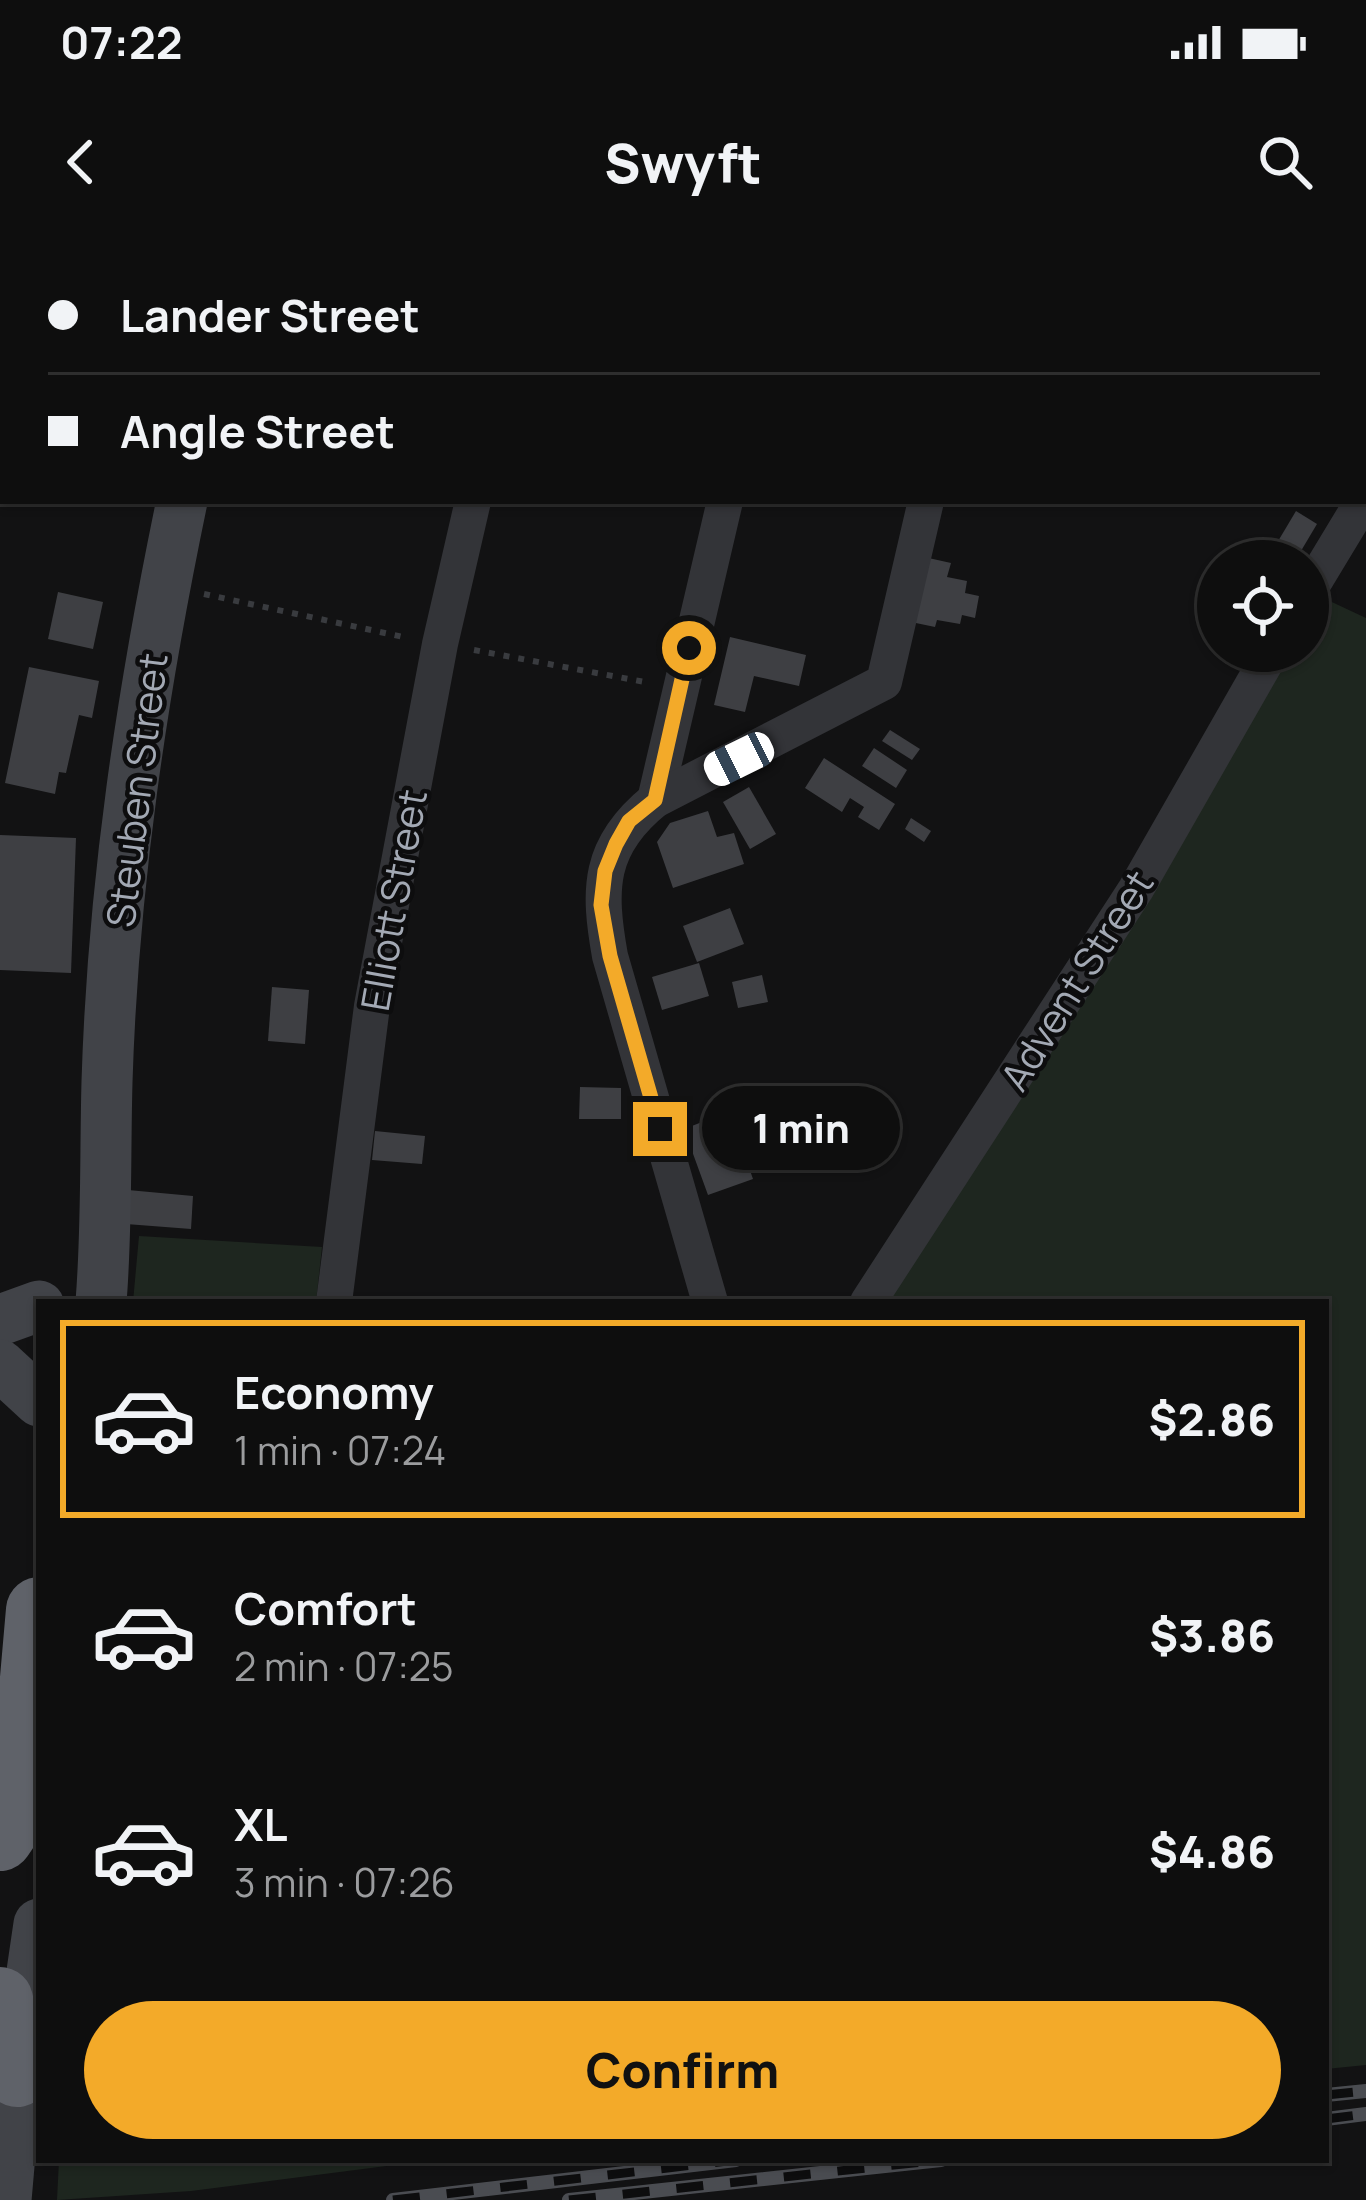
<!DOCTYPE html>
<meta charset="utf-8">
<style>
:root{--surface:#0e0e0e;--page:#1c1c1c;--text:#f1f3f6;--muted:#9b9c9e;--line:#2e2e2e;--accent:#f3aa29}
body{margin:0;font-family:Manrope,sans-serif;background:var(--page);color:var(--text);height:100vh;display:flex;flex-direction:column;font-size:45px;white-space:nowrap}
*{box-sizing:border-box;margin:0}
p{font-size:39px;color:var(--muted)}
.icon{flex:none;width:66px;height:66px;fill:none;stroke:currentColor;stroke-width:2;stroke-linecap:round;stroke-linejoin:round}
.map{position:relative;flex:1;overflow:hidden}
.sheet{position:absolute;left:36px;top:1059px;width:1293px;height:864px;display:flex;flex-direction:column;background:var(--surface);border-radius:0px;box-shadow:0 3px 9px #0004,0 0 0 3px var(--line)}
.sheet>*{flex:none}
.hud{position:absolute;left:0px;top:0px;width:1368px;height:264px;box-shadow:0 3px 9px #0004,0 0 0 3px var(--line);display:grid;align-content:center;height:264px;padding:0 48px;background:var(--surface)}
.tools{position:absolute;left:1197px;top:300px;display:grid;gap:24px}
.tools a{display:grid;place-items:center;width:132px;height:132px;border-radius:50%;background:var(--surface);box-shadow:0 3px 9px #0004,0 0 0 3px var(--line);font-size:60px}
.end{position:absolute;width:54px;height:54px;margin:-27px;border:15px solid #f3aa29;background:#111;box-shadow:0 0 0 6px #111}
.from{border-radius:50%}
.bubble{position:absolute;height:84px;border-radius:42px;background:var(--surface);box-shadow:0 3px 9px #0004,0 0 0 3px var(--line);font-size:39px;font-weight:800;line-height:84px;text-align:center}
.car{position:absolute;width:36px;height:72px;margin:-36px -18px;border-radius:15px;box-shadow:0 0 9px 3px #0007;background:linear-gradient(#fff 24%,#345 0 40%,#fff 0 76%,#345 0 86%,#fff 0)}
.hud b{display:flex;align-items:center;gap:42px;height:114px;font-size:45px}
.hud b+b{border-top:3px solid var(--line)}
.hud i{width:30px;height:30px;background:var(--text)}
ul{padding:21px 0 0;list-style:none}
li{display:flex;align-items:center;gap:36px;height:198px;margin:0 24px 18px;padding:0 24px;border:6px solid transparent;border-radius:0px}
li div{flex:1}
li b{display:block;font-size:45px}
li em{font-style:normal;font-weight:800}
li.on{border-color:var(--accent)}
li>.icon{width:108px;height:108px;stroke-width:1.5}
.button{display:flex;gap:24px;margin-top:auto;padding:24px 48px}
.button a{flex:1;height:138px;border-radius:72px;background:var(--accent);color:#111;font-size:48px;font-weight:800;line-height:138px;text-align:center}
.status{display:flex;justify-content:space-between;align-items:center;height:84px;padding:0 60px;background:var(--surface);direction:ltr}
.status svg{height:33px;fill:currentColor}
header{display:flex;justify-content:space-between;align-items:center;height:156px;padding:0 48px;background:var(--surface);font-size:54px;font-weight:800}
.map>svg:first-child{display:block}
.green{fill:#1e261f}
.building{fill:#3e3f43}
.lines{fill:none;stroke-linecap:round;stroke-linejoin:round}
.path{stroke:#393b3f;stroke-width:6;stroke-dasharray:6 9;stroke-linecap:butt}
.street{stroke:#333438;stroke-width:36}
.secondary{stroke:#414348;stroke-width:51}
.highway{stroke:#5f6269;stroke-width:66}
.rail-casing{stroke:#4a4c51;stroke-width:14}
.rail{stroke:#0d0d0e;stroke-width:9;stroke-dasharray:27;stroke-linecap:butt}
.route{stroke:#f3aa29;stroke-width:15}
.labels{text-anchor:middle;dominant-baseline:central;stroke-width:9;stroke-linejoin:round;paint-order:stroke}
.street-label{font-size:39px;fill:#a3a9b4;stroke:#0d0d0e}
</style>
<div class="status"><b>07:22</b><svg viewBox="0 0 49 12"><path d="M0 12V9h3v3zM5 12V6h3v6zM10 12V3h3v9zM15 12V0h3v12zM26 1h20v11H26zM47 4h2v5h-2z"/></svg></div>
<header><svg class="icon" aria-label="back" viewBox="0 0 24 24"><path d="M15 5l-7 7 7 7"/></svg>Swyft<svg class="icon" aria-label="search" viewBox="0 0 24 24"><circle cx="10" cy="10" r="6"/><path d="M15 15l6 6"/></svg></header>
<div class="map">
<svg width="1366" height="1960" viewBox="0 0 1366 1960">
<rect width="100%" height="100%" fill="#121213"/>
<g class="green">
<path d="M1319,356l47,22v1447l-40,4v-767h-442l400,-651h24v-38z"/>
<path d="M139,996l183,11 -6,55h-183z"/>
<path d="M59,1920h374l-242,31 -134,9z"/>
</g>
<g class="building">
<path d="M1296,271l21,13 -22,37h-10l-14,-8z"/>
<path d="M924,317l27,6 -4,14 20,4 -2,12 14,3 -4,22 -13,-3 -2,9 -23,-4 -2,7 -24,-5z"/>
<path d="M58,352l45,10 -10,47 -45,-10z"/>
<path d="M730,397l76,18 -7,31 -45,-10 -9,36 -31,-7z"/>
<path d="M29,427l70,14 -7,37 -13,-3 -13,58 -7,-1 -4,22 -50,-11z"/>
<path d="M890,490l30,19 -8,11 -30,-19z"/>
<path d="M874,508l33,22 -11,18 -34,-22z"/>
<path d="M824,518l71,46 -16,26 -21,-13 6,-10 -14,-9 -8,14 -37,-24z"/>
<path d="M749,547l27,47 -26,15 -27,-47z"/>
<path d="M708,571l9,26 17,-4 10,31 -71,24 -16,-46 13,-19z"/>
<path d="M911,578l20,13 -7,11 -19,-13z"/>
<path d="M0,595l76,3 -5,135 -71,-3z"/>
<path d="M730,668l14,36 -47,18 -14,-36z"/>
<path d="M699,723l10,33 -47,14 -10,-33z"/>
<path d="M762,735l6,27 -30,6 -6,-26z"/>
<path d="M272,747l37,3 -4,54 -37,-3z"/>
<path d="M580,847l41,1v31h-42z"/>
<path d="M715,877l16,44 14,-5 8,23 -45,16 -24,-66z"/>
<path d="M375,891l50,5 -3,28 -50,-4z"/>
<path d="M128,950l65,6 -2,33 -65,-5z"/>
</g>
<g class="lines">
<g class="path">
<path d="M1365,99h1"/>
<path d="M204,354l204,44"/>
<path d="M474,410l176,33"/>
</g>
<g class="street">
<path d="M534,3l1,-3"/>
<path d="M983,3v-3"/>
<path d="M1308,352l55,-91"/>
<path d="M655,560l70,-299"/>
<path d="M334,1062l38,-296 68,-362 33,-143"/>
<path d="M710,1062l-100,-346c-12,-67 -12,-110 45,-156l229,-118 42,-181"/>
<path d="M868,1062l268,-413 136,-238"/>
</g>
<g class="secondary">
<path d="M235,3l1,-3"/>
<path d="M101,1062c6,-74 4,-146 6,-220 6,-197 35,-389 75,-581"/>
<path d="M0,1080l39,-14"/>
<path d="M0,1125l39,36"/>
<path d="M6,1960l11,-126 22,-150"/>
</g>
<g class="highway">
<path d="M0,1598l19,-28 4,-18 16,-182"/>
<path d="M0,1760l17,74"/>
</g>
<defs>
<g id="rail">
<path d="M1326,1855l40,-4"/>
<path d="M1326,1879l40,-5"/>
<path d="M393,1960l343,-40"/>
<path d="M569,1960l372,-40"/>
</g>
</defs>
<use href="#rail" class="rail-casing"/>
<use href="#rail" class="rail"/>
</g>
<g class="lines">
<path class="route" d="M660,889l-50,-173 -9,-51 4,-34 11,-27 13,-23 26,-21 34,-152"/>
</g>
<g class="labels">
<g class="street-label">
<text transform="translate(136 550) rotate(-83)">Steuben Street</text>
<text transform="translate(393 660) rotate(-80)">Elliott Street</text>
<text transform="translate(1076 740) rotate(-58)">Advent Street</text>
</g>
</g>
</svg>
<div class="tools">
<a><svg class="icon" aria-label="locate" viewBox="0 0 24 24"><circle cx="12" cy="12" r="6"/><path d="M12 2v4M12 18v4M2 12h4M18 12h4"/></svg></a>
</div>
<i class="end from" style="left:689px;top:408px"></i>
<i class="end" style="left:660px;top:889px"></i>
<div class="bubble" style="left:702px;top:846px;width:198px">1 min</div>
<i class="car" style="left:739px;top:519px;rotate:244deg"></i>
<div class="hud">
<b><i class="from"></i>Lander Street</b>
<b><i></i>Angle Street</b>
</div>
<section class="sheet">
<ul>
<li class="on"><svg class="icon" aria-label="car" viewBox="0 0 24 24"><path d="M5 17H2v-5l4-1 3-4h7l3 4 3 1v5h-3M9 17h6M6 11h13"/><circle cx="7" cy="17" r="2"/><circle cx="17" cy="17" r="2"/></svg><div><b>Economy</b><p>1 min · 07:24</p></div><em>$2.86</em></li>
<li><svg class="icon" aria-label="car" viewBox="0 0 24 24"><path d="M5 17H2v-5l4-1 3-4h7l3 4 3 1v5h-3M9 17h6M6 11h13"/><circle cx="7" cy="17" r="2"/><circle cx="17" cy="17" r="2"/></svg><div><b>Comfort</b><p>2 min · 07:25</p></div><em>$3.86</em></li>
<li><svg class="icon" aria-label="car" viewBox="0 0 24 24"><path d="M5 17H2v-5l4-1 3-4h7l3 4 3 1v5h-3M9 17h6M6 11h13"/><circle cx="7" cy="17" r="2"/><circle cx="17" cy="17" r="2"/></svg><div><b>XL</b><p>3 min · 07:26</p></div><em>$4.86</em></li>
</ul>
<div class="button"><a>Confirm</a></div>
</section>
</div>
